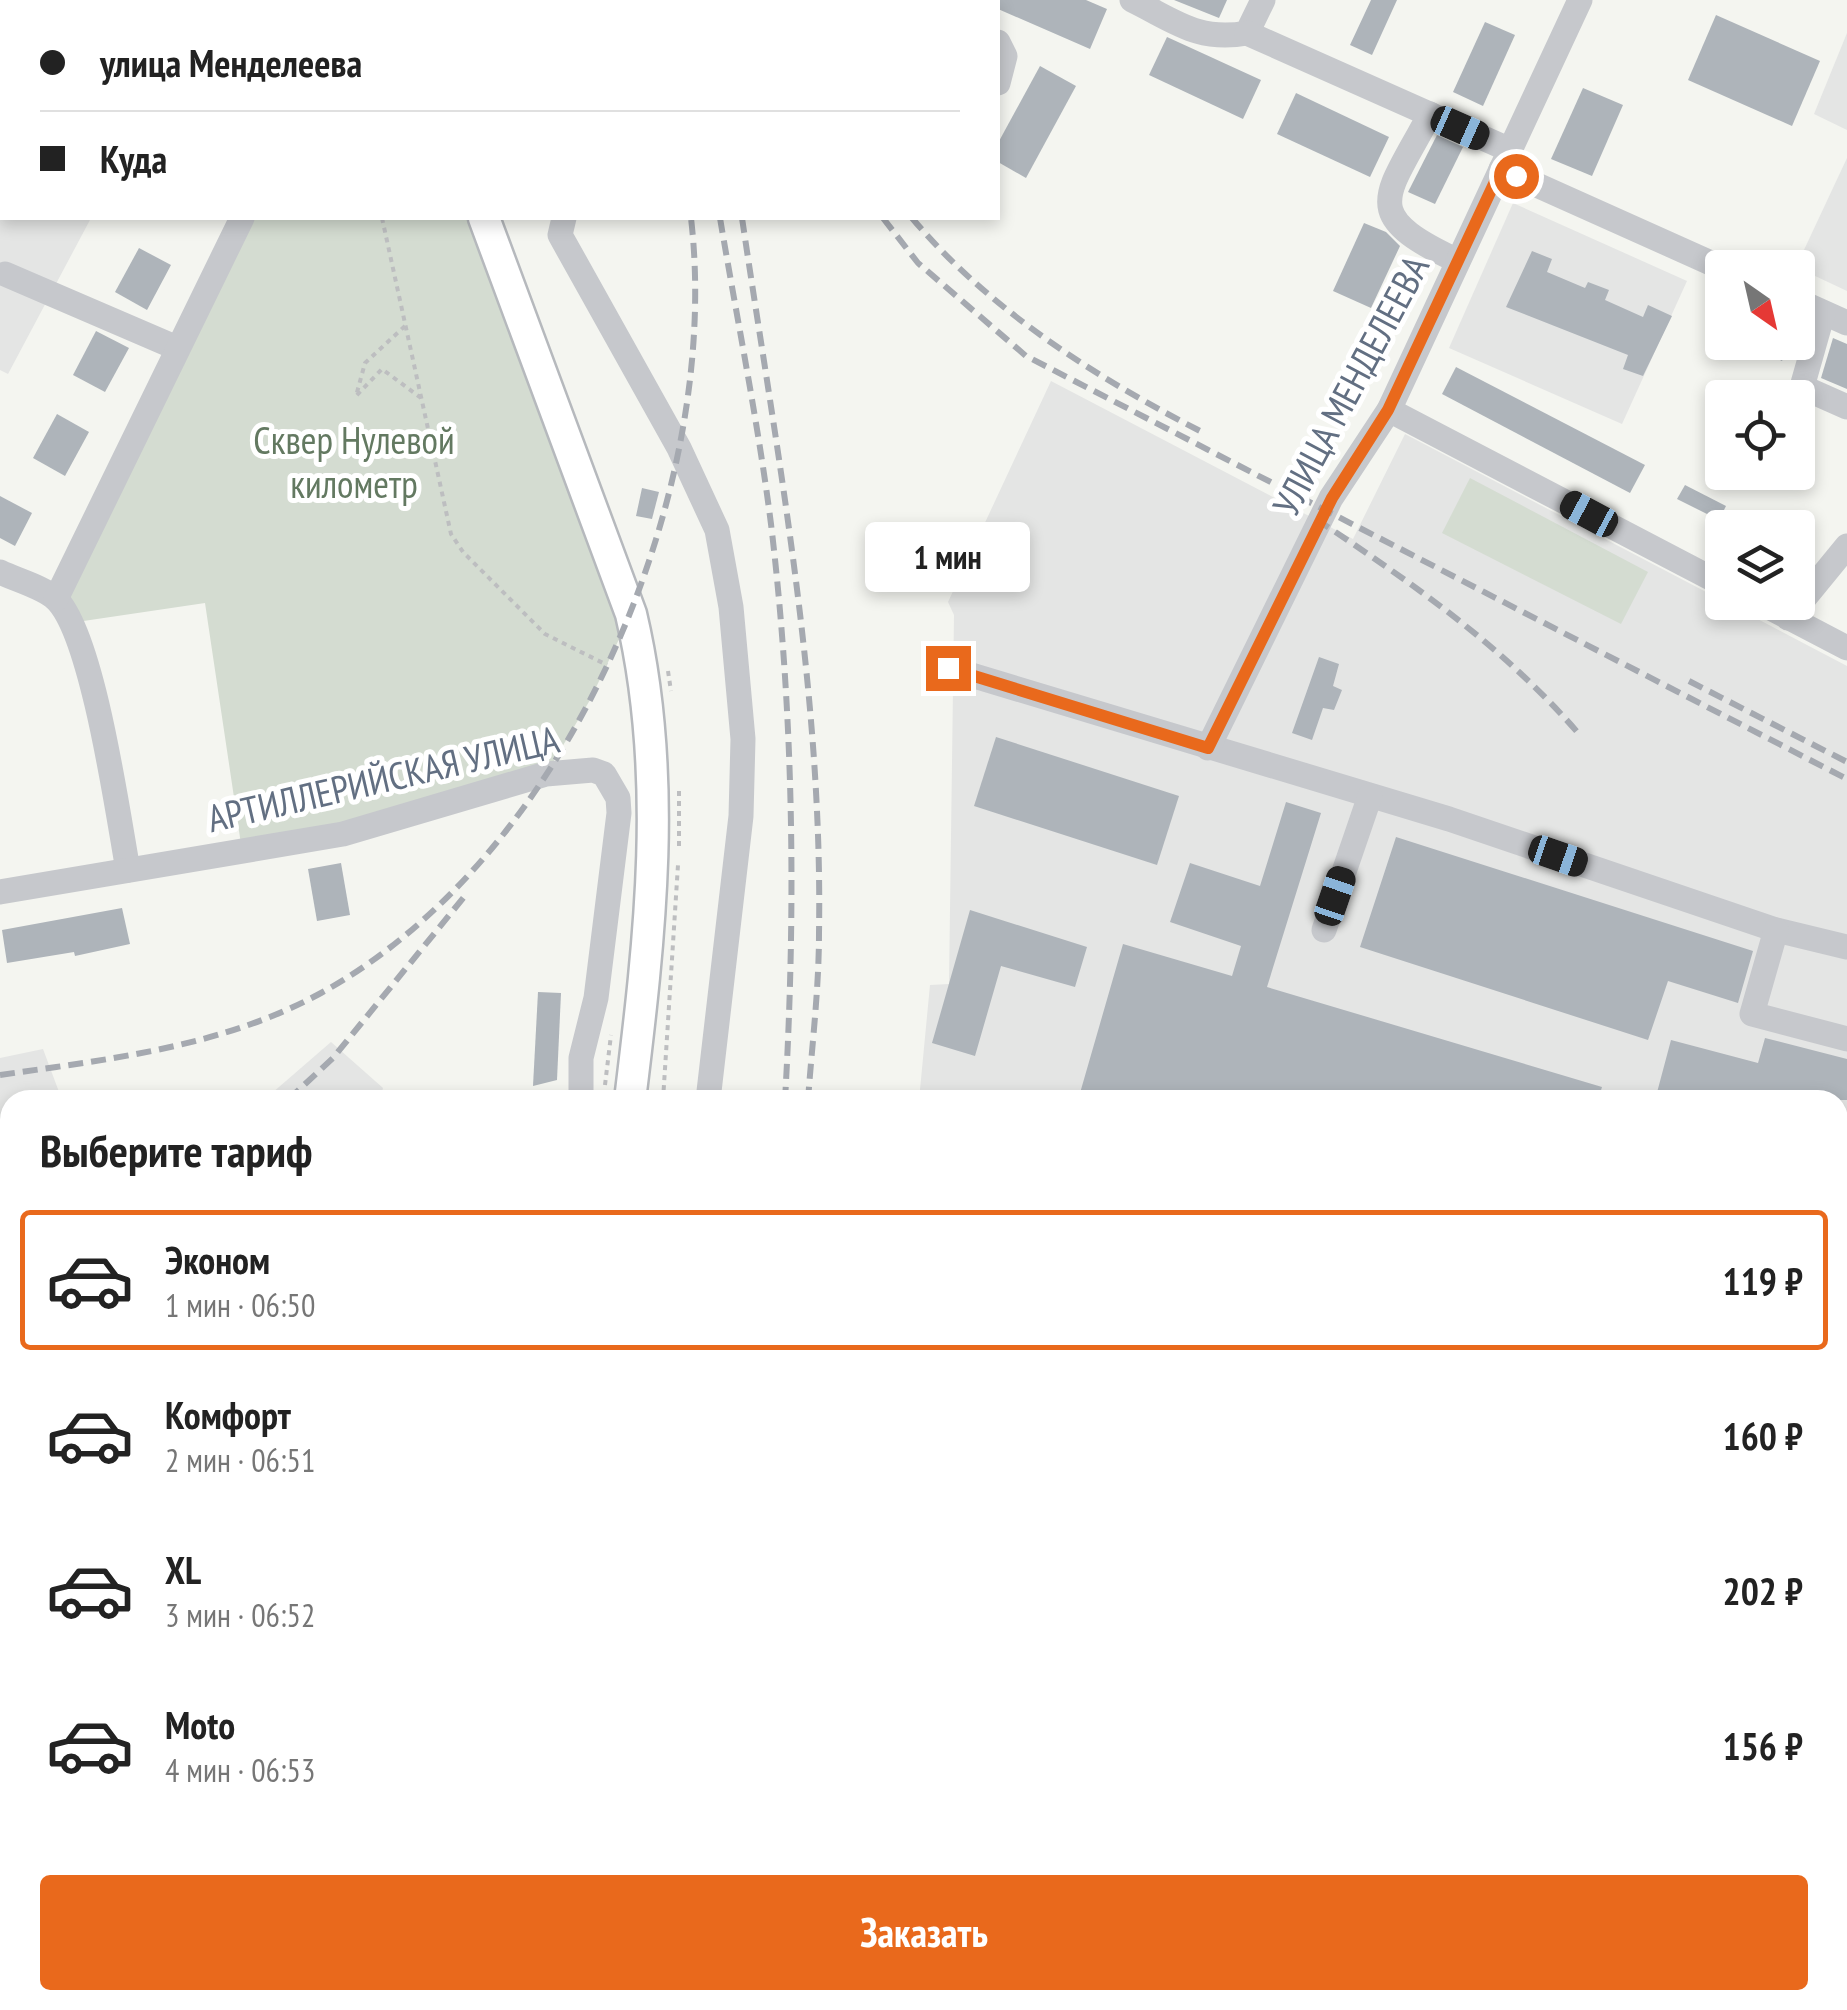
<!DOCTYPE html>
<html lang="ru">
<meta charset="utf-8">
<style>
:root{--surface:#fff;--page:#f2f2f2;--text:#222;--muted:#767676;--line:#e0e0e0;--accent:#e9691c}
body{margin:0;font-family:"PT Sans Narrow",sans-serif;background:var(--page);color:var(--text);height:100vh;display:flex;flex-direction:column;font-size:38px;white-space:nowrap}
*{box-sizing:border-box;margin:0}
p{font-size:32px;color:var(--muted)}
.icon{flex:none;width:55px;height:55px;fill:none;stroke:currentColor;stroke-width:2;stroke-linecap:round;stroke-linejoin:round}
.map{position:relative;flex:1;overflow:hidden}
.drawer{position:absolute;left:0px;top:1090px;width:1848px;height:920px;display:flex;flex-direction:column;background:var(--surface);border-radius:30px 30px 0 0;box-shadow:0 5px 15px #0003}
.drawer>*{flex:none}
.banner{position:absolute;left:0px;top:0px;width:1000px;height:220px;box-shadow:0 5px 15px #0003;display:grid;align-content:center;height:220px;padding:0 40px;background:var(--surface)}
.needle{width:65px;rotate:146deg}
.buttons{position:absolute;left:1705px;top:250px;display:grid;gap:20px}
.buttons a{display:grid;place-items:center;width:110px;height:110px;border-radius:10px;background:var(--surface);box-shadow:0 5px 15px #0003;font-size:50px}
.end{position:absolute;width:45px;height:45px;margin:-22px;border:12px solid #e9691c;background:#fff;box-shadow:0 0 0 5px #fff}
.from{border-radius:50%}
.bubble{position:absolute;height:70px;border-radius:10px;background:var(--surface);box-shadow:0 5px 15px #0003;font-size:32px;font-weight:600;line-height:70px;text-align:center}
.car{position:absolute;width:30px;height:60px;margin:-30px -15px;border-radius:12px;box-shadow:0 0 8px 2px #0007;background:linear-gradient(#222 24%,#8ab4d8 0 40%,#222 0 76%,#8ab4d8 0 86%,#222 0)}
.banner b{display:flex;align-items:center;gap:35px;height:95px;font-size:38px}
.banner b+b{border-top:2px solid var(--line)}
.banner i{width:25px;height:25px;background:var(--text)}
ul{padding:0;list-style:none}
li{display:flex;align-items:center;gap:30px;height:140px;margin:0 20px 15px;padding:0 20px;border:5px solid transparent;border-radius:10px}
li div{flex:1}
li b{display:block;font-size:38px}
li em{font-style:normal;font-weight:600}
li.active{border-color:var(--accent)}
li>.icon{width:90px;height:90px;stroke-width:1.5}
h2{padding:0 40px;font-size:45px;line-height:120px}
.button{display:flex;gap:20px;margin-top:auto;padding:20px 40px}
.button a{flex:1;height:115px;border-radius:10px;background:var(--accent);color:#fff;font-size:40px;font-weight:600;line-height:115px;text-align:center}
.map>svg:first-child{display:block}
.built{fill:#e4e5e4}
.green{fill:#d4dcd1}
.water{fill:#c1c9d0}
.building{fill:#aeb4ba}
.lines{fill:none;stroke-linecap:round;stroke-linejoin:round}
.major-casing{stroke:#b6b9bd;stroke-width:35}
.path{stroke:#bdbec0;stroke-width:4;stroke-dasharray:5 5;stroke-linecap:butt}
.minor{stroke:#c6c8cc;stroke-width:25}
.major{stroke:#fff;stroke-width:30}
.rail{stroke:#a5a9b0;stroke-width:6;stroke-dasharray:15 8;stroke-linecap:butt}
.route{stroke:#e9691c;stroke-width:12}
.labels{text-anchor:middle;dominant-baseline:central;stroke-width:10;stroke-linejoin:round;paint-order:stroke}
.street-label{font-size:38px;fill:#626f82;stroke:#fff}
.park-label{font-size:38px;fill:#637961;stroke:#fff}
</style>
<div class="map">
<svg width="1847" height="2010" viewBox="0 0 1847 2010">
<rect width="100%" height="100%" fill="#f4f5f0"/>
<g class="built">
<path d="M1847,33v97l-33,-16z"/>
<path d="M0,40l2,178h89l-83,156 -8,-4z"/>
<path d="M1847,158v133l-51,-24z"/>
<path d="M1513,203l174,78 -65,143 -173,-76z"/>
<path d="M1051,381l302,158 52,-105 442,232v1264l-9,-5v-825h-919l11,-115 19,-1 5,-369 -6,-13z"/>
<path d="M331,1042l52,46 -3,12h-116z"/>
<path d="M43,1049l19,51h-52v432l-10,1v-475z"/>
</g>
<g class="green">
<path d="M242,218h242l147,396 -41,86 -44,74 -304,77 -37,-248 -135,20 -14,-24z"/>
<path d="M1470,478l178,94 -27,52 -179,-91z"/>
</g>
<g class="water">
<path d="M10,1606v311l-10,1v-311z"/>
<path d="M866,2000h890l13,10h-881z"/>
</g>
<g class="building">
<path d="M990,0h96l21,9 -17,40 -92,-40v-7z"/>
<path d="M1174,0h53l-8,18z"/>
<path d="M1371,0h26l-25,55 -22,-10z"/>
<path d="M1716,15l104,46 -28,65 -104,-46z"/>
<path d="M1485,22l30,13 -32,71 -30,-14z"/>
<path d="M1167,37l94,43 -18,39 -94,-44z"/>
<path d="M1040,66l36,20 -50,92 -28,-16v-19z"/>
<path d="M1583,88l40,17 -31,71 -41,-17z"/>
<path d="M1296,93l93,44 -19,40 -93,-43z"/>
<path d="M1437,135l26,12 -28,57 -27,-12z"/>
<path d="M1364,223l22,9 14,14 -29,62 -38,-17z"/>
<path d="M139,248l32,17 -24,45 -32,-18z"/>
<path d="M1532,251l20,8 -5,13 38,16 3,-6 21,8 -4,10 38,17 5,-12 24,11 -29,60 -20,-7 5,-14 -122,-48z"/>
<path d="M96,331l33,17 -24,44 -32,-17z"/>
<path d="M1833,338l14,6v45l-26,-11z"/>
<path d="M1742,342h48l-8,19z"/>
<path d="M1456,367l189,98 -15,28 -188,-99z"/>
<path d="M57,414l32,18 -24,44 -32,-18z"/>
<path d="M1685,485l41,21 -7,14 -42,-21z"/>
<path d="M642,488l17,4 -7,27 -16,-3z"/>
<path d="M0,496l32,17 -17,33 -15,-8z"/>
<path d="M1319,657l20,7 -6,22 9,4 -8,20 -11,-2 -11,32 -20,-7z"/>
<path d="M996,737l183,59 -22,69 -183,-59z"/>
<path d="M1286,802l35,11 -54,174 335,100 -4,13h-520l45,-156 109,32 9,-30 -71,-24 20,-59 70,23z"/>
<path d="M1396,837l357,114 -15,52 -70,-22 -20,59 -288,-93z"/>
<path d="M341,863l9,52 -33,6 -9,-52z"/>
<path d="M122,908l8,36 -55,12 -1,-4 -67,11 -5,-33z"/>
<path d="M970,910l117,37 -12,40 -74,-21 -26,90 -43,-13z"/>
<path d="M538,992l23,1 -4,87 -24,6z"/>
<path d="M1765,1038l82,21v41h-192l16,-60 87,23z"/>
</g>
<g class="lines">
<defs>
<g id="major">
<path d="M405,0l1,2"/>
<path d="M484,218l147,396c38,161 19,323 -1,486"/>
<path d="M517,2010l1,-10"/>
</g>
</defs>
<use href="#major" class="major-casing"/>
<g class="path">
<path d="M378,0v2"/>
<path d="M382,218l69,316 12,18 82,82 62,31"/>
<path d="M405,326l-40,37 -9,33 26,-27 39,29"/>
<path d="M668,671l3,20"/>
<path d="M679,846v-56"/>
<path d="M605,1085l6,-50"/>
<path d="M663,1100l15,-235"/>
<path d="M552,2010l1,-10"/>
</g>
<g class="minor">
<path d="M517,0v2"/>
<path d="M973,0l1,2"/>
<path d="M1132,0c43,21 66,42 115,33l16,-33"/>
<path d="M349,2l2,-2"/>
<path d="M1247,33l263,117"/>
<path d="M998,42l7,14 -7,27"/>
<path d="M1430,114c-44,84 -73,100 28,147"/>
<path d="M1501,169l221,99"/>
<path d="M564,218l-4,17 119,213 38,82 14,77 12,132 -2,77 -33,284"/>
<path d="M5,274l172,74"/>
<path d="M1798,301l49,22"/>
<path d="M1823,313l-21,74 45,20"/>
<path d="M1389,410l333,174"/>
<path d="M0,572c16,8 43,15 56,27 37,36 62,216 72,271"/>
<path d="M56,599l186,-381"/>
<path d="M1759,602l88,46"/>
<path d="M1788,618l59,-72"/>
<path d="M948,668l501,151 327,111 71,17"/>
<path d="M1208,748l123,-250 58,-88 191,-410"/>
<path d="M0,892l343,-58 203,-60 47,-4 11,4 14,24 1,15 -23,185 -15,60v42"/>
<path d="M1324,930l46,-134"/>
<path d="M1776,930l-24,84 95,25"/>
<path d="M1838,1815l9,1"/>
</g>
<use href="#major" class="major"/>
<g class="rail">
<path d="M663,0v2"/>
<path d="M682,0v2"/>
<path d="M704,0v2"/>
<path d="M767,0l1,2"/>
<path d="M720,218c17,101 38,204 51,306 23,192 25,384 14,576"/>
<path d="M742,218c35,236 81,476 77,715 0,56 -7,112 -11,167"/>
<path d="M883,218l35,45 108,93 821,423"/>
<path d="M912,218c77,92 186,161 292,215"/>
<path d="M1316,519c96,64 187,127 263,215"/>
<path d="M1689,681l158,81"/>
<path d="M0,1075c110,-16 222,-28 321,-82 248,-136 402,-501 370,-775"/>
<path d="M288,1100l45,-42 131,-161"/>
<path d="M0,1283l10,-5"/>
<path d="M0,1314l10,-6"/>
<path d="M679,2010l1,-10"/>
<path d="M701,2010l1,-10"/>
</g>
</g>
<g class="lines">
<path class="route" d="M948,668l260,80 124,-250 56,-88 113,-241 15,7"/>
</g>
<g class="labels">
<g class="street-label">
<text transform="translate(1350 385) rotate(-62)">УЛИЦА МЕНДЕЛЕЕВА</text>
<text transform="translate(383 778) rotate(-13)">АРТИЛЛЕРИЙСКАЯ УЛИЦА</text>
</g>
<g class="park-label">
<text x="354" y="439">Сквер Нулевой<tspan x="354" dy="44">километр</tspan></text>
</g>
</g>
</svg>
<div class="buttons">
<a><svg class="needle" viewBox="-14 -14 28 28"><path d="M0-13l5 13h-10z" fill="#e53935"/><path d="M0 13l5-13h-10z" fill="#767676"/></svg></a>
<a><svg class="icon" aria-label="locate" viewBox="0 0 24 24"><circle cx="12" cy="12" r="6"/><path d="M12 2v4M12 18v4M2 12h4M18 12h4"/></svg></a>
<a><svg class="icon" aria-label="layers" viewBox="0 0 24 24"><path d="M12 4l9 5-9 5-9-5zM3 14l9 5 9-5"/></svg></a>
</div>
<i class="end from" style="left:1516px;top:176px"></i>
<i class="end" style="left:948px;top:668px"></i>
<div class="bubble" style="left:865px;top:522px;width:165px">1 мин</div>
<i class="car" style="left:1460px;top:128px;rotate:114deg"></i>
<i class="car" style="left:1589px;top:514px;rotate:298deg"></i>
<i class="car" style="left:1558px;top:856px;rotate:109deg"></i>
<i class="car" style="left:1335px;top:896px;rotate:19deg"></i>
<div class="banner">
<b><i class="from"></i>улица Менделеева</b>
<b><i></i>Куда</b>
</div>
<section class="drawer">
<h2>Выберите тариф</h2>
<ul>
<li class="active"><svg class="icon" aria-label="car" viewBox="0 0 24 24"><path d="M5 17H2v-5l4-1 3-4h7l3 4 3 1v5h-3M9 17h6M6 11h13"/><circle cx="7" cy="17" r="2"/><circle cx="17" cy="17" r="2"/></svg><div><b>Эконом</b><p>1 мин · 06:50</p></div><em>119 ₽</em></li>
<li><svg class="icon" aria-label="car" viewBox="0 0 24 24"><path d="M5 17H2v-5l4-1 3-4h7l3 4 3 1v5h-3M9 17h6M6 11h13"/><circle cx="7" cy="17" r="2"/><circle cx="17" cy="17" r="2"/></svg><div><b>Комфорт</b><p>2 мин · 06:51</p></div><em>160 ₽</em></li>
<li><svg class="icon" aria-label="car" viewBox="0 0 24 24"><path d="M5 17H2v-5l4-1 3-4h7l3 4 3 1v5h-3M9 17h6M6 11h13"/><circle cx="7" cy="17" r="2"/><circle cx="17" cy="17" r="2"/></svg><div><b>XL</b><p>3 мин · 06:52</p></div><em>202 ₽</em></li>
<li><svg class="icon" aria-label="car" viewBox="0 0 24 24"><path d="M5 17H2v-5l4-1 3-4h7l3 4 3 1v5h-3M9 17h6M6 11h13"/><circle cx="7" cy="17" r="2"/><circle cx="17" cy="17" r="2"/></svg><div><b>Moto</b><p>4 мин · 06:53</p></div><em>156 ₽</em></li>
</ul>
<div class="button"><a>Заказать</a></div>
</section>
</div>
